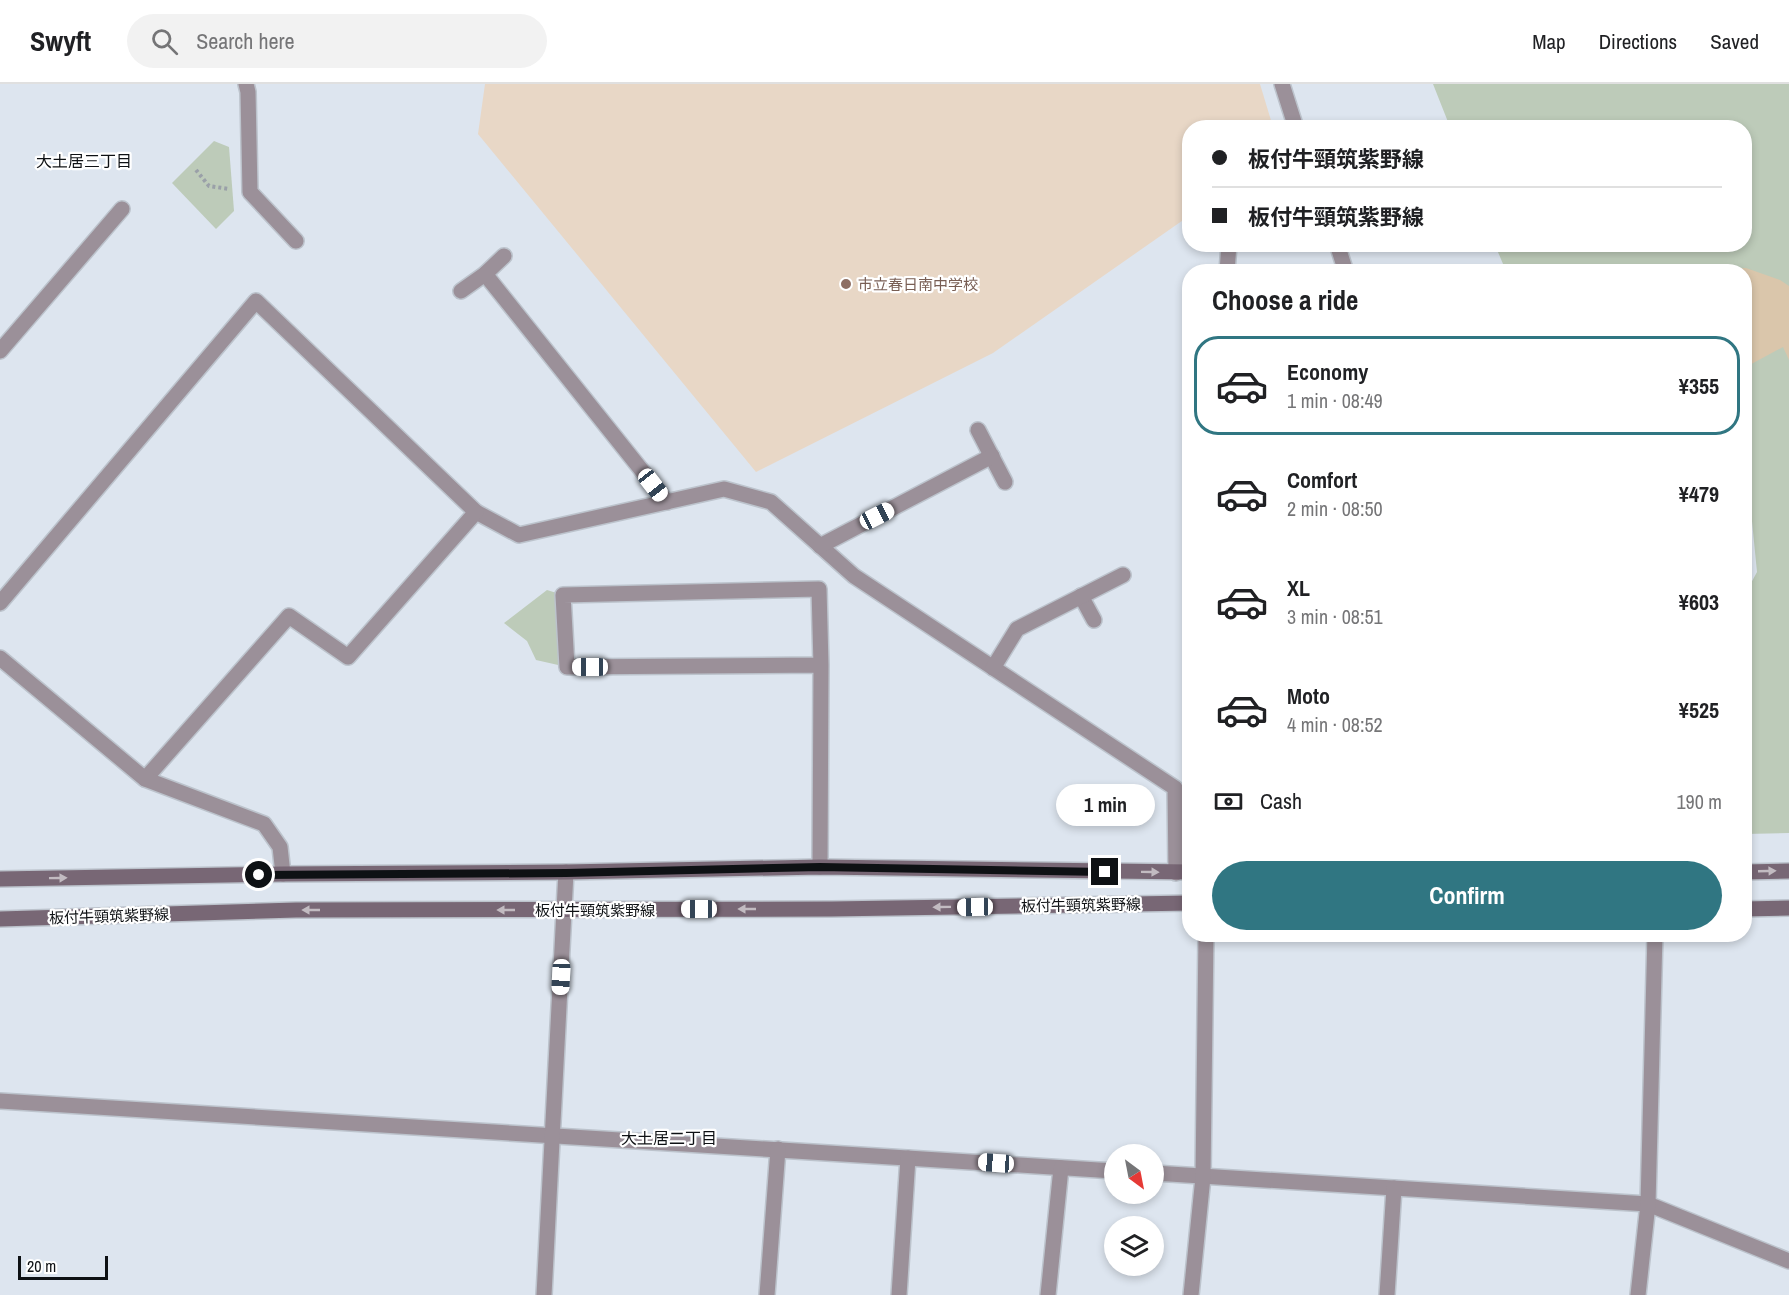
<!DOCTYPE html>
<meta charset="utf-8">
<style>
:root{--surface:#fff;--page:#f2f2f2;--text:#202124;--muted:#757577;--line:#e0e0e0;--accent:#307682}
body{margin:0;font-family:"Archivo Narrow","Noto Sans JP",sans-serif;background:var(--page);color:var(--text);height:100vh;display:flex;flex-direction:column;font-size:22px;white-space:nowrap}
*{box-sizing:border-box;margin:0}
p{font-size:20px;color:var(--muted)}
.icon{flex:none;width:33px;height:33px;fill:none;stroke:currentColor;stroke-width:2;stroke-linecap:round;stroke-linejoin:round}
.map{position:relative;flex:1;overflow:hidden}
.sheet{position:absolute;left:1182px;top:180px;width:570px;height:678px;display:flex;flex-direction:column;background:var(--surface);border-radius:24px;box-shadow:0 3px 9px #0003}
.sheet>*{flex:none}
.banner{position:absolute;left:1182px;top:36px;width:570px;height:132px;border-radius:24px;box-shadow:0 3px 9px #0003;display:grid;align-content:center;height:132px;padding:0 30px;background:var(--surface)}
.needle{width:39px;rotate:148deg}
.tools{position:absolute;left:1104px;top:1060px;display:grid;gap:12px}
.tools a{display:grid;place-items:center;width:60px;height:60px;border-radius:50%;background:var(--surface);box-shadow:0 3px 9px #0003;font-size:30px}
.scale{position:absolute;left:18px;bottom:15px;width:90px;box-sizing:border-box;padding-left:6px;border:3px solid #0e1114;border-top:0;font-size:16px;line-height:21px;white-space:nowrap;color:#0e1114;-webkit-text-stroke:4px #fff;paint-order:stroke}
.end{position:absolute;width:27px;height:27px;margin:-14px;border:8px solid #0e1114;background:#fff;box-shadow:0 0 0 3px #fff}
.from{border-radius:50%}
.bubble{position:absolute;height:42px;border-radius:21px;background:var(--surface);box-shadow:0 3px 9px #0003;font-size:20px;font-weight:700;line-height:42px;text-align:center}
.car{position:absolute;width:18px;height:36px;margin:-18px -9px;border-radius:8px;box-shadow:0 0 4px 2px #0007;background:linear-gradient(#fff 24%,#345 0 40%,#fff 0 76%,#345 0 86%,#fff 0)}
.banner b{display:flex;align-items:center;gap:21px;height:57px;font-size:22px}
.banner b+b{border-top:2px solid var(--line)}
.banner i{width:15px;height:15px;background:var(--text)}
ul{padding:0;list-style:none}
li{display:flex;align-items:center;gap:18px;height:99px;margin:0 12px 9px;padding:0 18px;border:3px solid transparent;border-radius:24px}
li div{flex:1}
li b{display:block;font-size:22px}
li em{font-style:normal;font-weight:700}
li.selected{border-color:var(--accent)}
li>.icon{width:54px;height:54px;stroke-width:1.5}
h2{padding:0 30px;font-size:27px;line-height:72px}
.pay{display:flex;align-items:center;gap:15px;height:66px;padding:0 30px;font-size:22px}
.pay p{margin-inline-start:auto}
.action{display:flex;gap:12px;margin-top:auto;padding:12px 30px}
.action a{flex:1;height:69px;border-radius:36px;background:var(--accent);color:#fff;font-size:24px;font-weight:700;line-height:69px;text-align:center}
header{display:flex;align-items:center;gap:36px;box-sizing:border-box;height:84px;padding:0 30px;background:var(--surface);border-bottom:2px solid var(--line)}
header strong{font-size:28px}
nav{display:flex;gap:33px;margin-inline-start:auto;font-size:21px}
.search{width:420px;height:54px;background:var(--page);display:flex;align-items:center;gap:15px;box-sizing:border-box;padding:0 21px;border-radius:33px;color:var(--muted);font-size:22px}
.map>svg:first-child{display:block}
.education{fill:#e8d7c6}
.green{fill:#bdcbb9}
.building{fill:#dac6ab}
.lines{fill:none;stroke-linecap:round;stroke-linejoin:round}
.minor-casing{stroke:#bcc3cc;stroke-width:18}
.tertiary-casing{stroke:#bcc3cc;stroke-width:18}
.secondary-casing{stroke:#bcc3cc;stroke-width:18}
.path{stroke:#9aa0a8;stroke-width:4;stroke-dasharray:3 3;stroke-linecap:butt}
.minor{stroke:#9b9099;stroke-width:15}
.tertiary{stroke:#9b9099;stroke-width:15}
.secondary{stroke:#786775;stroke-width:15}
.oneway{fill:#c2bbc1}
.route{stroke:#0e1114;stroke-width:8}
.education-dot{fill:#8d6e63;stroke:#fff;stroke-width:2}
.labels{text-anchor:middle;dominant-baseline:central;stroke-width:4.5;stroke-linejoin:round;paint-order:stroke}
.education-label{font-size:15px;fill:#785e54;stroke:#fff;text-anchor:start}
.street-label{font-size:15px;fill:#0e1114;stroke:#fff}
.neighbourhood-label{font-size:16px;fill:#0e1114;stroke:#fff}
</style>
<header>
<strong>Swyft</strong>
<div class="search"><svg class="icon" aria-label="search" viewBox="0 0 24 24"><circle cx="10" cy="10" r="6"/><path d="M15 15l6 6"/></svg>Search here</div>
<nav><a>Map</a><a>Directions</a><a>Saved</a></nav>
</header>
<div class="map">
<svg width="1789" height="1211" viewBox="0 0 1789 1211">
<rect width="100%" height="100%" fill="#dde5ef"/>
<path class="education" d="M485,0h775l13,43 -83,1 -1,88 -196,137 -237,119 -278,-338z"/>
<g class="green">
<path d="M1433,0h356v749l-44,1 -1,-238 13,-24 -8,-81c-8,-11 -3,-23 -3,-36 0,-5 -1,-11 -2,-16v-167l-238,-1 -11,-26 249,-1v-116l-294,-1z"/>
<path d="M214,57l15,6 5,64 -18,18 -44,-46z"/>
<path d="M547,506l16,5 4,72 -31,-7 -9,-19 -23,-18z"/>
</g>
<path class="building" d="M1746,184l34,12 9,6v74l-6,-13 -39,21v-96l-28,-1 6,-2z"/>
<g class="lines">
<defs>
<g id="minor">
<path d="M246,0l2,8 2,100 46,49"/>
<path d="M1227,188l2,-28"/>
<path d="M485,190l182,228"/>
<path d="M461,207l24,-17 19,-18"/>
<path d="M0,267l122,-142"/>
<path d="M978,346l27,52"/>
<path d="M476,428l43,23 205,-46 47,13 83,74 321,212 1,85"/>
<path d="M820,462l172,-90"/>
<path d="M1081,512l13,24"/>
<path d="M0,519l256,-302 220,211 -128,145 -59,-41 -144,163"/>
<path d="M0,574l145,121 119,45 16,23 3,27"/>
<path d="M993,584l24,-39 106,-54"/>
<path d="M820,783l1,-202 -2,-76 -256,6 4,72 254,-2"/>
<path d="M0,1017l1114,70"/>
<path d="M1154,1089l494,31 141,57"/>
<path d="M544,1211l22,-423"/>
<path d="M767,1211l11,-146"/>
<path d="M899,1211l9,-137"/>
<path d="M1048,1211l13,-127"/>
<path d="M1191,1211l12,-118 3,-243"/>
<path d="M1387,1211l7,-107"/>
<path d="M1638,1211l10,-91 7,-270"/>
</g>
<g id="tertiary">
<path d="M1282,0l14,44"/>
<path d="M1337,160l9,28"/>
</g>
<g id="secondary">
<path d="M1744,788l45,-1"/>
<path d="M0,795l283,-5 283,-2 254,-5 370,5"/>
<path d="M1744,825l45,-1"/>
<path d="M0,835l296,-9 536,-1 358,-6"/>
</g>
</defs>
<use href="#minor" class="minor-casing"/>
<use href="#tertiary" class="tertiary-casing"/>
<use href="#secondary" class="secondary-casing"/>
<path class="path" d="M196,86l13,16 20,3"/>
<use href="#minor" class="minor"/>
<use href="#tertiary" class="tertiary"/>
<use href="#secondary" class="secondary"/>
</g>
<defs><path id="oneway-solid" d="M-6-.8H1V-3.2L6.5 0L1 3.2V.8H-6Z" transform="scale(1.5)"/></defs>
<g class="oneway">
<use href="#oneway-solid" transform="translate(1767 787) rotate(-2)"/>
<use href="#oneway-solid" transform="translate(1150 788) rotate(1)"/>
<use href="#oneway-solid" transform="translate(58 794) rotate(-1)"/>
<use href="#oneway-solid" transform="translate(942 823) rotate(179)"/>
<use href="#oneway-solid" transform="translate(747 825) rotate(180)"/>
<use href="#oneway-solid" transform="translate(311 826) rotate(180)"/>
<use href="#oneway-solid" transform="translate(506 826) rotate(180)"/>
</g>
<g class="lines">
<path class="route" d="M259,791l307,-2 254,-6 285,5"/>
</g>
<circle class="education-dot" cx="846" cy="200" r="6"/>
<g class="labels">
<g class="education-label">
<text x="858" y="200">市立春日南中学校</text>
</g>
<g class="street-label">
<text transform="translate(1081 821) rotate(-1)">板付牛頸筑紫野線</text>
<text x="595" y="826">板付牛頸筑紫野線</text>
<text transform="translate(109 832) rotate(-2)">板付牛頸筑紫野線</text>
</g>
<g class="neighbourhood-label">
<text x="84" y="77">大土居三丁目</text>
<text x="669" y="1054">大土居二丁目</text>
</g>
</g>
</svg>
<div class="tools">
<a><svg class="needle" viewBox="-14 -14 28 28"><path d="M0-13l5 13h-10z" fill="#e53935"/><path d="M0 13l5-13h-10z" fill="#757577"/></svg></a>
<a><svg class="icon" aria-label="layers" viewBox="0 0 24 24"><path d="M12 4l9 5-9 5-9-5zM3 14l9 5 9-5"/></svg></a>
</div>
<div class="scale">20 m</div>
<i class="end from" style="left:259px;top:791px"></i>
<i class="end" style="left:1105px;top:788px"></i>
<div class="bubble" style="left:1056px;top:700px;width:99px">1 min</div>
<i class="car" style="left:653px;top:401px;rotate:142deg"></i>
<i class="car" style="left:877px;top:432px;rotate:63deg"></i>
<i class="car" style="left:590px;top:583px;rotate:270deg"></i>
<i class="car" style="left:975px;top:823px;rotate:269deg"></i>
<i class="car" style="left:699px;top:825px;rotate:270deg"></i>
<i class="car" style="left:561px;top:893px;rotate:183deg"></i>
<i class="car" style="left:996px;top:1079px;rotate:274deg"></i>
<div class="banner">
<b><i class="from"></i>板付牛頸筑紫野線</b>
<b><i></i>板付牛頸筑紫野線</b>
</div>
<section class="sheet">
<h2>Choose a ride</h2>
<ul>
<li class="selected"><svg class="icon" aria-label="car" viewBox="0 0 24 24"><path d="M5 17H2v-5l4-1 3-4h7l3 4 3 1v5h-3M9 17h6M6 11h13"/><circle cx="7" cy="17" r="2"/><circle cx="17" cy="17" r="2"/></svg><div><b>Economy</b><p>1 min · 08:49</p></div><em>¥355</em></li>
<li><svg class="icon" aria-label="car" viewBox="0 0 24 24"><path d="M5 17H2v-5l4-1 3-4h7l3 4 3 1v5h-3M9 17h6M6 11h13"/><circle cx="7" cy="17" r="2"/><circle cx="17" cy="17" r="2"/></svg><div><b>Comfort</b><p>2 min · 08:50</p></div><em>¥479</em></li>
<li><svg class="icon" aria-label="car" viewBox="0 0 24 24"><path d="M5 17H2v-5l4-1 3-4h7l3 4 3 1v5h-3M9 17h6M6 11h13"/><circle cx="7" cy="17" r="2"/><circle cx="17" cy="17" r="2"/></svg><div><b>XL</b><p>3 min · 08:51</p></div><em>¥603</em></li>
<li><svg class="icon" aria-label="car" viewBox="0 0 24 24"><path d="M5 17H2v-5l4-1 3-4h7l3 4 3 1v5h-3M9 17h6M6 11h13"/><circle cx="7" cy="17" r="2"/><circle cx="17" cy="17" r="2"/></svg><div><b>Moto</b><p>4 min · 08:52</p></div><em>¥525</em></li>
</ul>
<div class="pay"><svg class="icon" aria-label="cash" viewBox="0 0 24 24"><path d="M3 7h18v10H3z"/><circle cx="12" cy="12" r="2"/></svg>Cash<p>190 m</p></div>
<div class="action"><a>Confirm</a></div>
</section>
</div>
